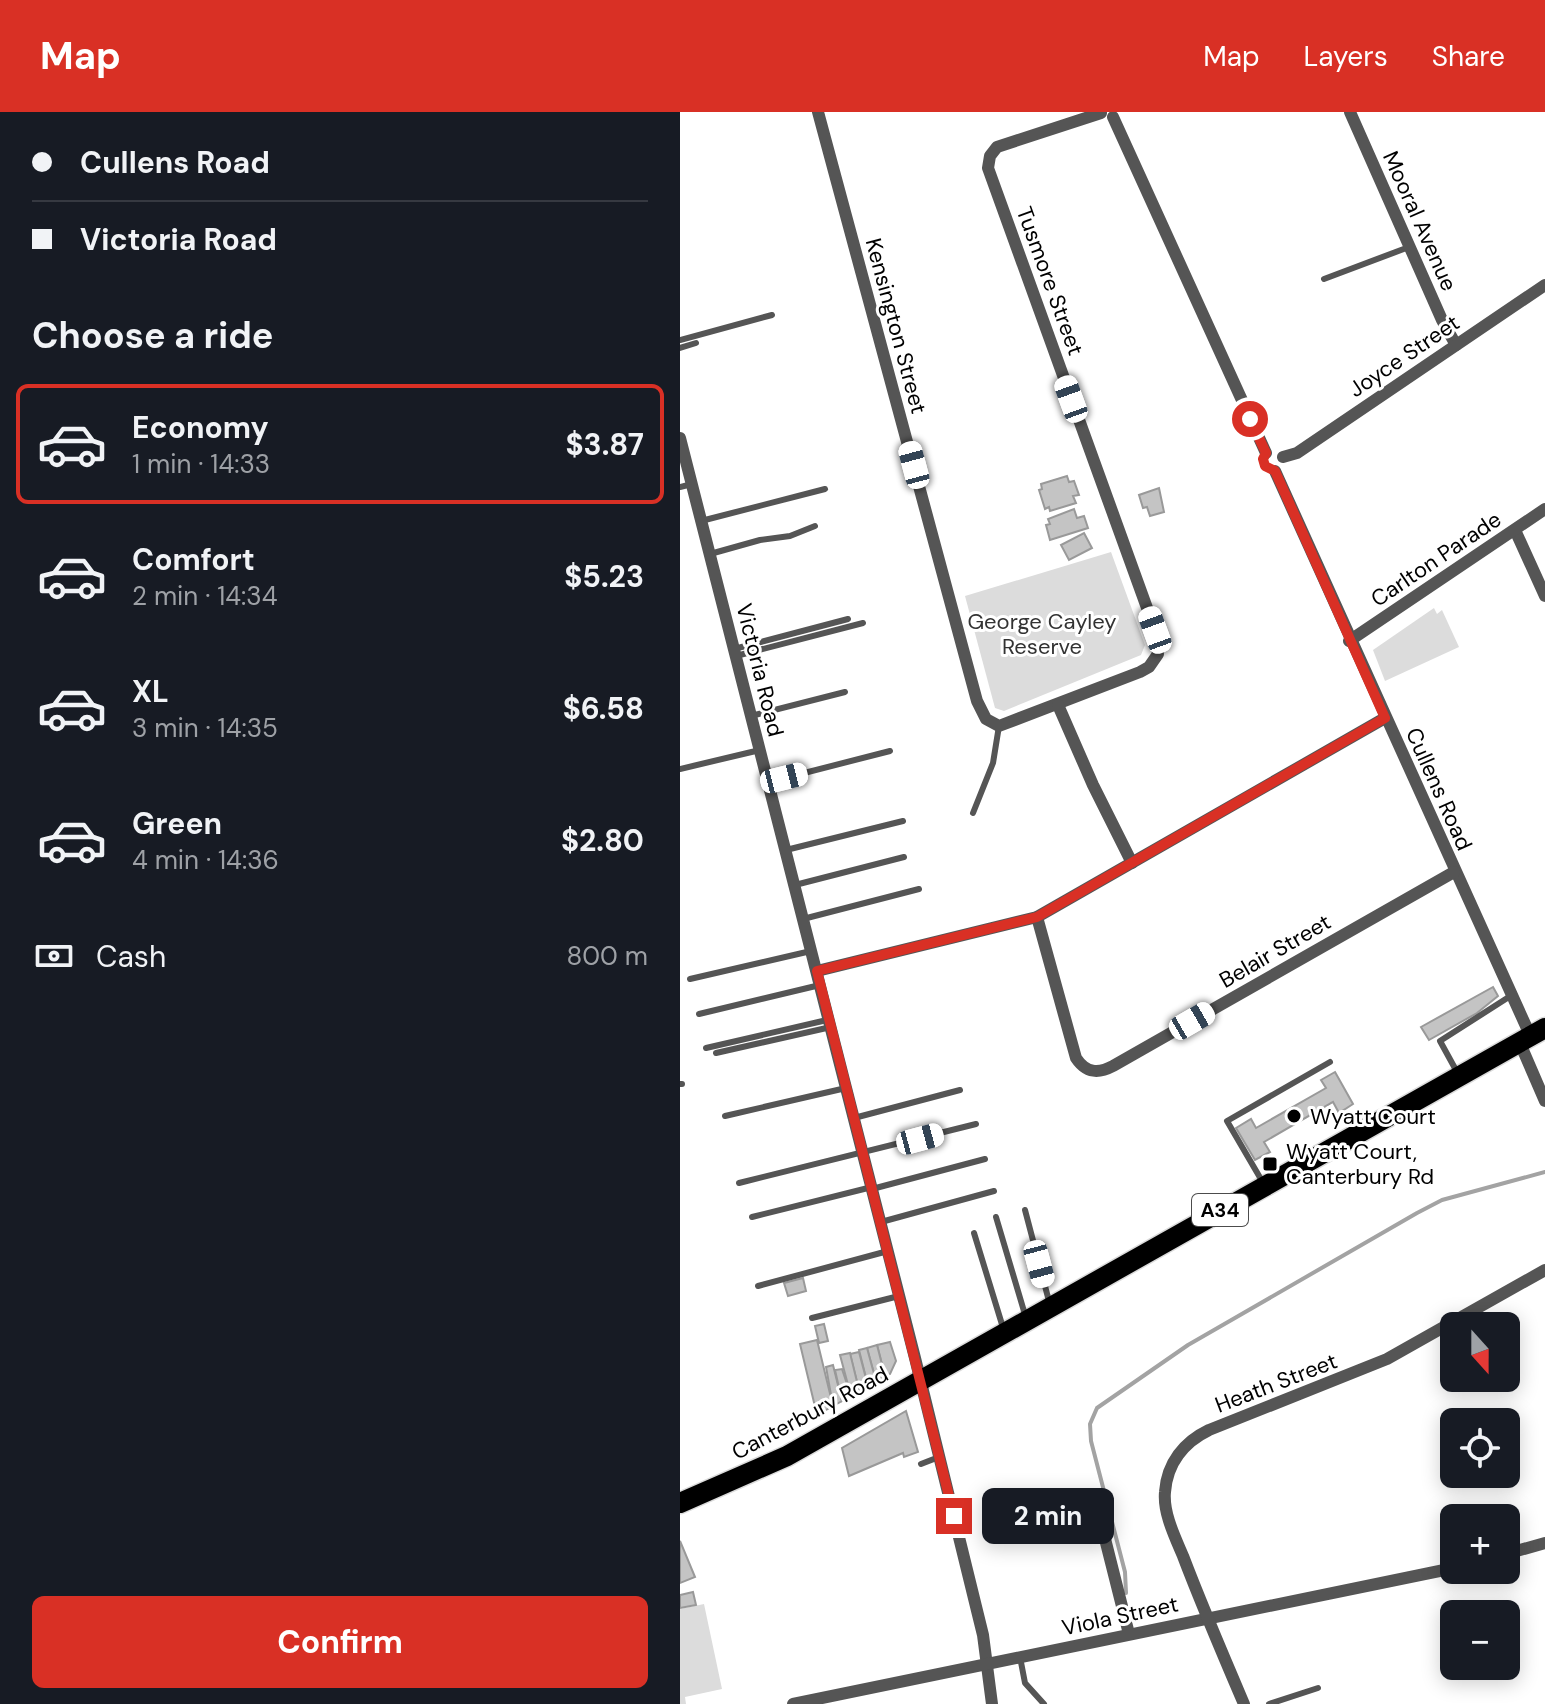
<!DOCTYPE html>
<meta charset="utf-8">
<style>
:root{--surface:#171b24;--page:#20242c;--text:#f1f3f6;--muted:#9ea1a6;--line:#363941;--accent:#d93025}
body{margin:0;font-family:"DM Sans",sans-serif;background:var(--page);color:var(--text);height:100vh;display:flex;flex-direction:column;font-size:30px;white-space:nowrap}
*{box-sizing:border-box;margin:0}
p{font-size:26px;color:var(--muted)}
.icon{flex:none;width:44px;height:44px;fill:none;stroke:currentColor;stroke-width:2;stroke-linecap:round;stroke-linejoin:round}
.map{position:relative;flex:1;overflow:hidden}
.panel{display:flex;flex-direction:column;background:var(--surface);width:680px}
.panel>*{flex:none}
.guide{display:grid;align-content:center;height:176px;padding:0 32px;background:var(--surface)}
.needle{width:52px;rotate:159deg}
.buttons{position:absolute;left:760px;top:1200px;display:grid;gap:16px}
.buttons a{display:grid;place-items:center;width:80px;height:80px;border-radius:12px;background:var(--surface);box-shadow:0 4px 20px #0003;font-size:40px}
.end{position:absolute;width:36px;height:36px;margin:-18px;border:10px solid #d93025;background:#fff;box-shadow:0 0 0 4px #fff}
.from{border-radius:50%}
.bubble{position:absolute;height:56px;border-radius:12px;background:var(--surface);box-shadow:0 4px 20px #0003;font-size:26px;font-weight:700;line-height:56px;text-align:center}
.car{position:absolute;width:24px;height:48px;margin:-24px -12px;border-radius:10px;box-shadow:0 0 6px 2px #0007;background:linear-gradient(#fff 24%,#345 0 40%,#fff 0 76%,#345 0 86%,#fff 0)}
.guide b{display:flex;align-items:center;gap:28px;height:76px;font-size:30px}
.guide b+b{border-top:2px solid var(--line)}
.guide i{width:20px;height:20px;background:var(--text)}
ul{padding:0;list-style:none}
li{display:flex;align-items:center;gap:24px;height:120px;margin:0 16px 12px;padding:0 16px;border:4px solid transparent;border-radius:12px}
li div{flex:1}
li b{display:block;font-size:30px}
li em{font-style:normal;font-weight:700}
li.current{border-color:var(--accent)}
li>.icon{width:72px;height:72px;stroke-width:1.5}
h2{padding:0 32px;font-size:36px;line-height:96px}
.pay{display:flex;align-items:center;gap:20px;height:88px;padding:0 32px;font-size:30px}
.pay p{margin-inline-start:auto}
.primary-button{display:flex;gap:16px;margin-top:auto;padding:16px 32px}
.primary-button a{flex:1;height:92px;border-radius:12px;background:var(--accent);color:#fff;font-size:32px;font-weight:700;line-height:92px;text-align:center}
header{display:flex;align-items:center;gap:48px;box-sizing:border-box;height:112px;padding:0 40px;background:var(--accent);color:#fff}
header strong{font-size:38px}
nav{display:flex;gap:44px;margin-inline-start:auto;font-size:28px}
main{display:flex;flex:1;min-height:0}
.map>svg:first-child{display:block}
.green{fill:#dcdcdc}
.lines{fill:none;stroke-linecap:round;stroke-linejoin:round}
.stream{stroke:#a3a3a3;stroke-width:4}
.building{fill:#c4c4c4;stroke:#999;stroke-width:2}
.trunk-casing{stroke:#dbdbdb;stroke-width:23}
.service{stroke:#555;stroke-width:6}
.minor{stroke:#555;stroke-width:12}
.trunk{stroke:#000;stroke-width:20}
.route{stroke:#d93025;stroke-width:10}
.poi-dot{fill:#000;stroke:#fff;stroke-width:3}
.labels{text-anchor:middle;dominant-baseline:central;stroke-width:6;stroke-linejoin:round;paint-order:stroke}
.shield{fill:#fff;stroke:#4c4c4c;stroke-width:2}
.shield-label{font-size:20px;font-weight:bold;fill:#000}
.street-label{font-size:22px;fill:#000;stroke:#fff}
.park-label{font-size:22px;fill:#333;stroke:#fff}
.poi-label{font-size:22px;fill:#000;stroke:#fff;text-anchor:start}
</style>
<header>
<strong>Map</strong>
<nav><a>Map</a><a>Layers</a><a>Share</a></nav>
</header>
<main>
<section class="panel">
<div class="guide">
<b><i class="from"></i>Cullens Road</b>
<b><i></i>Victoria Road</b>
</div>
<h2>Choose a ride</h2>
<ul>
<li class="current"><svg class="icon" aria-label="car" viewBox="0 0 24 24"><path d="M5 17H2v-5l4-1 3-4h7l3 4 3 1v5h-3M9 17h6M6 11h13"/><circle cx="7" cy="17" r="2"/><circle cx="17" cy="17" r="2"/></svg><div><b>Economy</b><p>1 min · 14:33</p></div><em>$3.87</em></li>
<li><svg class="icon" aria-label="car" viewBox="0 0 24 24"><path d="M5 17H2v-5l4-1 3-4h7l3 4 3 1v5h-3M9 17h6M6 11h13"/><circle cx="7" cy="17" r="2"/><circle cx="17" cy="17" r="2"/></svg><div><b>Comfort</b><p>2 min · 14:34</p></div><em>$5.23</em></li>
<li><svg class="icon" aria-label="car" viewBox="0 0 24 24"><path d="M5 17H2v-5l4-1 3-4h7l3 4 3 1v5h-3M9 17h6M6 11h13"/><circle cx="7" cy="17" r="2"/><circle cx="17" cy="17" r="2"/></svg><div><b>XL</b><p>3 min · 14:35</p></div><em>$6.58</em></li>
<li><svg class="icon" aria-label="car" viewBox="0 0 24 24"><path d="M5 17H2v-5l4-1 3-4h7l3 4 3 1v5h-3M9 17h6M6 11h13"/><circle cx="7" cy="17" r="2"/><circle cx="17" cy="17" r="2"/></svg><div><b>Green</b><p>4 min · 14:36</p></div><em>$2.80</em></li>
</ul>
<div class="pay"><svg class="icon" aria-label="cash" viewBox="0 0 24 24"><path d="M3 7h18v10H3z"/><circle cx="12" cy="12" r="2"/></svg>Cash<p>800 m</p></div>
<div class="primary-button"><a>Confirm</a></div>
</section>
<div class="map">
<svg width="865" height="1592" viewBox="0 0 865 1592">
<rect width="100%" height="100%" fill="#fff"/>
<g class="green">
<path d="M431,440l34,93 -4,10 -137,56 -9,-3 -30,-112z"/>
<path d="M754,496l3,6 5,-4 17,37 -74,34 -12,-31z"/>
<path d="M24,1492l18,85 -37,8 1,7h-6v-95z"/>
</g>
<g class="lines">
<path class="stream" d="M446,1481l-1,-21 -34,-131 -1,-17 7,-16 91,-63 229,-132 25,-13 103,-28"/>
</g>
<g class="building">
<path d="M387,364l2,6 5,-1 5,14 -6,1 3,7 -26,8 -1,-4 -4,2 -6,-19 3,-1 -1,-5z"/>
<path d="M479,376l5,24 -14,4 -3,-9 -4,1 -4,-13z"/>
<path d="M394,397l3,9 7,-2 4,12 -38,12 -4,-15 4,-1 -2,-5z"/>
<path d="M404,421l8,15 -23,12 -8,-15z"/>
<path d="M813,875l5,9 -21,17 -48,27 -8,-13z"/>
<path d="M655,960l18,32 -14,9 -6,-11 -69,40 6,10 -15,8 -19,-32 15,-9 5,9 70,-40 -5,-8z"/>
<path d="M123,1166l3,13 -18,5 -4,-13z"/>
<path d="M144,1212l4,17 -9,2 -4,-17z"/>
<path d="M137,1228l16,66 -16,9 -17,-71z"/>
<path d="M210,1230l6,19 -6,13 -5,2 -8,-31z"/>
<path d="M197,1233l8,31 -9,5 -9,-33z"/>
<path d="M187,1236l9,33 -8,5 -9,-36z"/>
<path d="M179,1240l9,34 -9,4 -9,-36z"/>
<path d="M170,1241l9,37 -8,6 -11,-41z"/>
<path d="M153,1253l9,36 -9,5 -7,-39z"/>
<path d="M162,1257l9,27 -9,5 -7,-31z"/>
<path d="M226,1299l12,41 -14,5 -1,-4 -54,23 -7,-28z"/>
<path d="M0,1429l15,36 -15,6z"/>
<path d="M13,1480l3,13 -16,3v-13z"/>
</g>
<g class="lines">
<defs>
<path id="trunk" d="M0,1391l107,-47 758,-428"/>
</defs>
<use href="#trunk" class="trunk-casing"/>
<g class="service">
<path d="M644,167l85,-32"/>
<path d="M0,228l92,-25"/>
<path d="M0,236l16,-5"/>
<path d="M0,375l12,-3"/>
<path d="M21,409l124,-32"/>
<path d="M30,442l50,-14 30,-4 25,-10"/>
<path d="M54,537l114,-30"/>
<path d="M56,544l127,-33"/>
<path d="M71,604l94,-24"/>
<path d="M0,657l80,-19"/>
<path d="M89,670l121,-31"/>
<path d="M293,701l20,-50 6,-37"/>
<path d="M106,738l117,-29"/>
<path d="M115,773l109,-28"/>
<path d="M123,807l116,-30"/>
<path d="M10,867l121,-28"/>
<path d="M19,902l121,-29"/>
<path d="M26,936l121,-28"/>
<path d="M36,941l115,-26"/>
<path d="M777,960l-17,-31 72,-46"/>
<path d="M0,972h2"/>
<path d="M45,1004l121,-28"/>
<path d="M174,1006l106,-28"/>
<path d="M582,1069l-35,-60 103,-59"/>
<path d="M59,1071l237,-59"/>
<path d="M192,1077l113,-30"/>
<path d="M345,1098l25,95"/>
<path d="M72,1105l120,-30"/>
<path d="M316,1105l30,101"/>
<path d="M201,1110l113,-31"/>
<path d="M294,1121l30,98"/>
<path d="M78,1174l130,-35"/>
<path d="M132,1206l87,-22"/>
<path d="M241,1352l18,-7"/>
<path d="M340,1545l5,26 19,21"/>
<path d="M589,1592l49,-16"/>
</g>
<g class="minor">
<path d="M138,0l159,589 9,18 13,7 141,-54 9,-5 9,-13 -3,-24 -167,-462 2,-12 7,-9 104,-34"/>
<path d="M670,0l92,208 14,25"/>
<path d="M433,5l153,336"/>
<path d="M0,326l235,920 68,277 9,69"/>
<path d="M603,345l14,-4 248,-168"/>
<path d="M595,359l255,564"/>
<path d="M835,418l30,66"/>
<path d="M669,529l196,-132"/>
<path d="M378,593l35,80 39,78"/>
<path d="M357,805l39,141c10,15 22,16 37,8l341,-194"/>
<path d="M137,859l220,-54 348,-199"/>
<path d="M839,929l26,60"/>
<path d="M412,1389l7,14 30,119"/>
<path d="M826,1442l39,-11"/>
<path d="M113,1592l661,-136"/>
<path d="M564,1592c-21,-49 -42,-98 -61,-148 -8,-19 -20,-43 -18,-64 2,-29 19,-50 44,-62l178,-71 158,-89"/>
</g>
<use href="#trunk" class="trunk"/>
</g>
<g class="lines">
<path class="route" d="M274,1404l-137,-545 220,-54 348,-199 -110,-247 -10,-5 -2,-7 3,-6 -16,-34"/>
</g>
<g class="poi-dot">
<circle cx="614" cy="1004" r="8"/>
<rect x="582" y="1044" width="16" height="16" rx="4"/>
</g>
<g class="labels">
<rect class="shield" x="512" y="1082" width="56" height="32" rx="6"/>
<g class="shield-label">
<text x="540" y="1098">A34</text>
</g>
<g class="street-label">
<text transform="translate(740 109) rotate(66)">Mooral Avenue</text>
<text transform="translate(370 169) rotate(70)">Tusmore Street</text>
<text transform="translate(216 214) rotate(75)">Kensington Street</text>
<text transform="translate(724 244) rotate(-34)">Joyce Street</text>
<text transform="translate(756 447) rotate(-34)">Carlton Parade</text>
<text transform="translate(80 558) rotate(76)">Victoria Road</text>
<text transform="translate(759 677) rotate(66)">Cullens Road</text>
<text transform="translate(595 839) rotate(-30)">Belair Street</text>
<text transform="translate(596 1271) rotate(-21)">Heath Street</text>
<text transform="translate(130 1301) rotate(-28)">Canterbury Road</text>
<text transform="translate(440 1504) rotate(-12)">Viola Street</text>
</g>
<g class="park-label">
<text x="362" y="509">George Cayley<tspan x="362" dy="25">Reserve</tspan></text>
</g>
<g class="poi-label">
<text x="630" y="1004">Wyatt Court</text>
<text x="606" y="1039">Wyatt Court,<tspan x="606" dy="25">Canterbury Rd</tspan></text>
</g>
</g>
</svg>
<div class="buttons">
<a><svg class="needle" viewBox="-14 -14 28 28"><path d="M0-13l5 13h-10z" fill="#e53935"/><path d="M0 13l5-13h-10z" fill="#9ea1a6"/></svg></a>
<a><svg class="icon" aria-label="locate" viewBox="0 0 24 24"><circle cx="12" cy="12" r="6"/><path d="M12 2v4M12 18v4M2 12h4M18 12h4"/></svg></a>
<a>+</a>
<a>−</a>
</div>
<i class="end from" style="left:570px;top:307px"></i>
<i class="end" style="left:274px;top:1404px"></i>
<div class="bubble" style="left:302px;top:1376px;width:132px">2 min</div>
<i class="car" style="left:391px;top:287px;rotate:340deg"></i>
<i class="car" style="left:234px;top:353px;rotate:345deg"></i>
<i class="car" style="left:475px;top:518px;rotate:340deg"></i>
<i class="car" style="left:104px;top:666px;rotate:76deg"></i>
<i class="car" style="left:512px;top:909px;rotate:60deg"></i>
<i class="car" style="left:240px;top:1027px;rotate:75deg"></i>
<i class="car" style="left:359px;top:1152px;rotate:165deg"></i>
</div>
</main>
